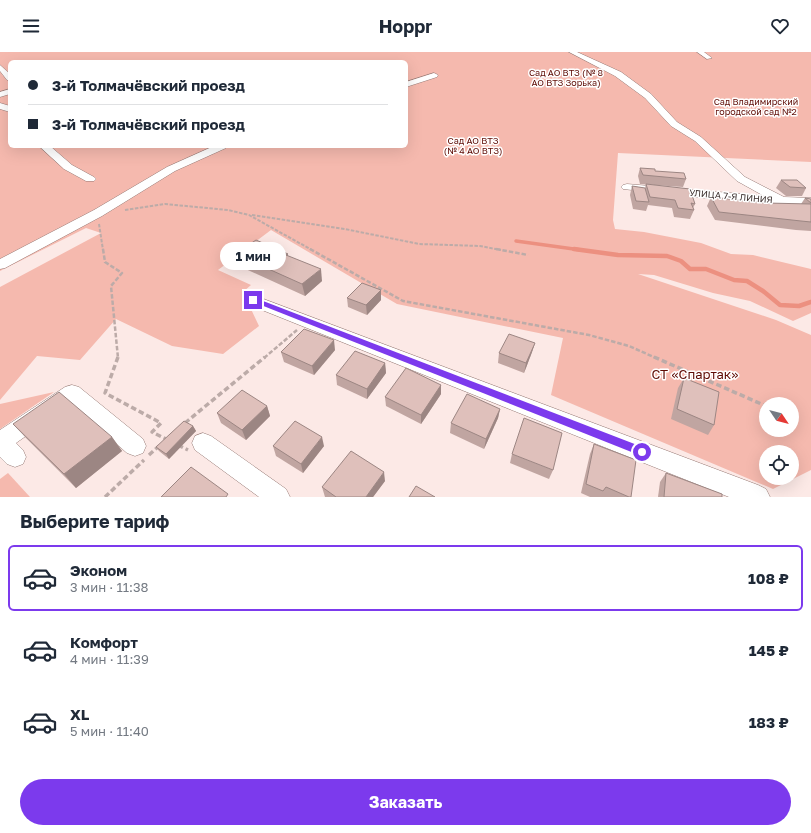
<!DOCTYPE html>
<html lang="ru">
<meta charset="utf-8">
<style>
:root{--surface:#fff;--page:#f2f2f3;--text:#1f2937;--muted:#747a83;--line:#e0e1e3;--accent:#7c3aed}
body{margin:0;font-family:"Golos Text",sans-serif;background:var(--page);color:var(--text);height:100vh;display:flex;flex-direction:column;font-size:15px;white-space:nowrap}
*{box-sizing:border-box;margin:0}
p{font-size:13px;color:var(--muted)}
.icon{flex:none;width:22px;height:22px;fill:none;stroke:currentColor;stroke-width:2;stroke-linecap:round;stroke-linejoin:round}
.map{position:relative;height:445px;overflow:hidden}
.sheet{display:flex;flex-direction:column;background:var(--surface);flex:1}
.sheet>*{flex:none}
.banner{position:absolute;left:8px;top:8px;width:400px;height:88px;border-radius:6px;box-shadow:0 4px 16px #0002;display:grid;align-content:center;height:88px;padding:0 20px;background:var(--surface)}
.needle{width:26px;rotate:125deg}
.tools{position:absolute;left:759px;top:345px;display:grid;gap:8px}
.tools a{display:grid;place-items:center;width:40px;height:40px;border-radius:50%;background:var(--surface);box-shadow:0 4px 16px #0002;font-size:20px}
.end{position:absolute;width:18px;height:18px;margin:-9px;border:5px solid #7c3aed;background:#fff;box-shadow:0 0 0 2px #fff}
.from{border-radius:50%}
.bubble{position:absolute;height:28px;border-radius:14px;background:var(--surface);box-shadow:0 4px 16px #0002;font-size:13px;font-weight:700;line-height:28px;text-align:center}
.banner b{display:flex;align-items:center;gap:14px;height:38px;font-size:15px}
.banner b+b{border-top:1px solid var(--line)}
.banner i{width:10px;height:10px;background:var(--text)}
ul{padding:0;list-style:none}
li{display:flex;align-items:center;gap:12px;height:66px;margin:0 8px 6px;padding:0 12px;border:2px solid transparent;border-radius:6px}
li div{flex:1}
li b{display:block;font-size:15px}
li em{font-style:normal;font-weight:700}
li.on{border-color:var(--accent)}
li>.icon{width:36px;height:36px;stroke-width:1.5}
h2{padding:0 20px;font-size:18px;line-height:48px}
.cta{display:flex;gap:8px;margin-top:auto;padding:8px 20px}
.cta a{flex:1;height:46px;border-radius:24px;background:var(--accent);color:#fff;font-size:16px;font-weight:700;line-height:46px;text-align:center}
header{display:flex;justify-content:space-between;align-items:center;height:52px;padding:0 20px;background:var(--surface);font-size:18px;font-weight:700}
.map>svg:first-child{display:block}
.green{fill:#f5b9ae;fill-rule:evenodd}
.lines{fill:none;stroke-linecap:round;stroke-linejoin:round}
.stream-far1{stroke:#ec9080;stroke-width:3.5}
.stream{stroke:#ec9080;stroke-width:4.5}
.minor-casing{stroke:#977b76;stroke-width:1}
.path-far2{stroke:#bcaba8;stroke-width:2;stroke-dasharray:3.5 1.5;stroke-linecap:butt}
.path-far1{stroke:#bcaba8;stroke-width:2.5;stroke-dasharray:4.5 2;stroke-linecap:butt}
.path{stroke:#bcaba8;stroke-width:3.5;stroke-dasharray:5.5 3;stroke-linecap:butt}
.minor{fill:#fff;fill-rule:evenodd}
.wall{fill:#c0a5a1}
.shaded-wall{fill:#9c8683}
.building{fill:#dfc0bb;stroke:#9c8683}
.route{fill:#7c3aed}
.labels{text-anchor:middle;dominant-baseline:central;stroke-width:3;stroke-linejoin:round;paint-order:stroke}
.far-park-label{font-size:9px;fill:#5f0c05;stroke:#fff}
.far-street-label{font-size:9px;fill:#3b2f2d;stroke:#fff}
.near-park-label{font-size:13px;fill:#5f0c05;stroke:#fff}
</style>
<header><svg class="icon" aria-label="menu" viewBox="0 0 24 24"><path d="M4 6h16M4 12h16M4 18h16"/></svg>Hoppr<svg class="icon" aria-label="heart" viewBox="0 0 24 24"><path d="M12 20l-8-8c-3-5 5-10 8-4 3-6 11-1 8 4z"/></svg></header>
<div class="map">
<svg width="811" height="445" viewBox="0 0 811 445">
<rect width="100%" height="100%" fill="#fce9e6"/>
<g class="green">
<path d="M0,0h811v110l-193,-9 -5,67 2,9 29,3 57,11 30,11 22,1 58,14v44l-18,8 -43,-20 -37,-8 -59,-18 -16,-1 138,46 35,15v135l-38,19 -222,-94 12,-57 -166,-34 -126,-74 -53,40 33,15 -8,7 16,34 -36,28 -51,-8 -56,-27 -36,41 -43,-4 -37,44v-113l101,-54 -15,-5 -86,43zM10,10h396v84h-396zM766,352h26v26h-26zM766,400h26v26h-26z"/>
<path d="M54,340l-54,37v-25z"/>
<path d="M8,421l22,24h-30v-18z"/>
</g>
<g class="lines">
<path class="stream-far1" d="M516,189l65,9"/>
<path class="stream" d="M574,197l44,6 49,1 14,5 9,8h16l28,11 13,1 16,10 17,14 19,1 12,-4"/>
<defs>
<g id="minor">
<path d="M569,0h8l44,20 30,22 26,28 24,15 44,40 39,20 27,1v8l-59,-3 -129,-14 -2,-2 2,-2 4,-1 137,12 -27,-15 -42,-40 -24,-15 -26,-28 -30,-22z"/>
<path d="M697,0h7l8,6 -5,1z"/>
<path d="M0,13l10,9v6h-3l-7,-9z"/>
<path d="M434,21l4,2 -1,2 -31,10v-5z"/>
<path d="M10,37v5l-10,3v-5z"/>
<path d="M0,51l10,3v6l-10,-3z"/>
<path d="M39,94h11l22,19 22,12 2,2 -2,2h-8l-22,-12z"/>
<path d="M214,94h13l-1,2 -51,23 -73,45 -97,52 -5,1v-10l94,-49 73,-43z"/>
<path d="M253,243l505,190 8,4 4,8h-41l-482,-193 -2,-4 2,-4z"/>
<path d="M72,333l7,2 64,52 3,7 -3,7 -8,3 -8,-3 -56,-49 -55,39 7,7 3,7 -3,7 -8,3 -8,-3 -7,-7v-27l65,-43z"/>
<path d="M203,381l8,3 75,53 4,8h-31l-64,-47 -3,-7 3,-7z"/>
</g>
</defs>
<use href="#minor" class="minor-casing"/>
<g class="path-far2">
<path d="M125,158l40,-6 63,6 21,5 63,35"/>
<path d="M252,163l93,14 74,15 61,2 21,4"/>
<path d="M99,172l4,26"/>
</g>
<g class="path-far1">
<path d="M103,197l2,13 17,11 -11,13 7,72"/>
<path d="M310,197l93,52 186,34 40,11 27,12"/>
<path d="M496,197l32,6"/>
<path d="M264,306l33,-28"/>
</g>
<g class="path">
<path d="M118,305l-13,36 56,30 -9,9 16,8"/>
<path d="M654,305l112,49"/>
<path d="M185,371l80,-66"/>
<path d="M178,393l10,5"/>
<path d="M149,403l10,-9"/>
<path d="M105,445l39,-37"/>
</g>
<use href="#minor" class="minor"/>
</g>
<g class="wall">
<path d="M640,116l15,3 31,8 -3,8 -43,-3 -2,-8z"/>
<path d="M781,128l25,8 -4,8h-16l-10,-8z"/>
<path d="M646,132l49,20 -2,4 1,2 -4,9 -16,-2 -2,-9 -24,-3 -2,6 -13,-2 -3,-14 2,-9 13,2z"/>
<path d="M711,145l55,6 35,1 4,-6 6,1v32l-15,-1 -81,-10 -8,-14z"/>
<path d="M235,202h53v2l34,25 -17,15 -66,-30z"/>
<path d="M347,246l34,2 -14,15 -19,-8z"/>
<path d="M535,291l-3,9 -8,21 -26,-10 1,-10z"/>
<path d="M335,298l-21,25 -30,-13 -3,-10z"/>
<path d="M385,311l1,10 -19,26 -30,-14 -1,-10z"/>
<path d="M684,326l30,47 -6,10 -37,-16 7,-31z"/>
<path d="M441,333v9l-20,30 -35,-18 -1,-9z"/>
<path d="M267,354l3,10 -24,24 -25,-17 -4,-10z"/>
<path d="M500,357l-2,9 -14,31 -34,-16 1,-10z"/>
<path d="M13,372l99,13 10,14 -46,37 -50,-50z"/>
<path d="M193,374l3,5 -27,28 -10,-8 -3,-4z"/>
<path d="M594,392l37,53h-41l-9,-4 9,-39z"/>
<path d="M273,394h51l-21,27 -27,-17z"/>
<path d="M512,402l41,16 -4,9 -39,-16z"/>
<path d="M666,421l56,24h-64l2,-15z"/>
<path d="M385,429l-12,16h-48l-3,-10z"/>
</g>
<g class="shaded-wall">
<path d="M321,217l1,12 -17,15 -3,-12z"/>
<path d="M381,238v10l-14,15 -1,-10z"/>
<path d="M334,288l1,10 -21,25 -2,-9z"/>
<path d="M535,291l-3,9 -8,21 2,-10z"/>
<path d="M385,311l1,10 -19,26v-10z"/>
<path d="M441,333v9l-20,30v-9z"/>
<path d="M267,354l3,10 -24,24 -4,-10z"/>
<path d="M500,357l-2,9 -14,31 2,-10z"/>
<path d="M193,374l3,5 -27,28 -3,-5z"/>
<path d="M112,385l10,14 -46,37 -12,-14z"/>
<path d="M322,385l2,9 -21,27 -2,-9z"/>
<path d="M384,420l1,9 -12,16h-7z"/>
</g>
<g class="building">
<path d="M640,116l15,1v2l29,2 2,6 -43,-4z"/>
<path d="M781,128h16l9,8 -16,-1z"/>
<path d="M646,132l44,5 5,15 -4,-1 3,7 -16,-2 -3,-8 -25,-3z"/>
<path d="M632,134l13,2 4,14 -13,-1z"/>
<path d="M711,145l55,6 45,1v18l-10,-1 -82,-9z"/>
<path d="M805,146l6,1v4z"/>
<path d="M256,188l32,14 -2,1 35,14 -19,15 -67,-30z"/>
<path d="M362,231l19,7 -15,15 -19,-7z"/>
<path d="M304,277l30,11 -22,26 -31,-14z"/>
<path d="M509,282l26,9 -9,20 -27,-10z"/>
<path d="M355,299l30,12 -18,26 -31,-14z"/>
<path d="M406,316l35,17 -20,30 -36,-18z"/>
<path d="M684,326l35,14 -5,33 -37,-16z"/>
<path d="M242,338l25,16 -25,24 -25,-17z"/>
<path d="M59,340l53,45 -48,37 -51,-50z"/>
<path d="M467,342l33,15 -14,30 -35,-16z"/>
<path d="M524,366l38,15 -9,37 -41,-16z"/>
<path d="M184,369l9,5 -27,28 -10,-7z"/>
<path d="M295,369l27,16 -21,27 -28,-18z"/>
<path d="M594,392l42,16 -5,37h-2l-23,-10 -3,4 -17,-7z"/>
<path d="M351,399l33,21 -18,25h-30l-14,-10z"/>
<path d="M191,415l37,27 -2,3h-65z"/>
<path d="M666,421l56,21v3h-58z"/>
<path d="M416,434l19,11h-26z"/>
</g>
<path class="route" d="M253,245l392,151 2,4 -2,3 -3,1 -3,-1 -388,-154 -1,-1z"/>
<g class="labels">
<g class="far-park-label">
<text x="566" y="20">Сад АО ВТЗ (№ 8<tspan x="566" dy="10">АО ВТЗ Зорька)</tspan></text>
<text x="756" y="49">Сад Владимирский<tspan x="756" dy="10">городской сад №2</tspan></text>
<text x="473" y="88">Сад АО ВТЗ<tspan x="473" dy="10">(№ 4 АО ВТЗ)</tspan></text>
</g>
<g class="far-street-label">
<text transform="translate(731 144) rotate(5)">УЛИЦА 7-Я ЛИНИЯ</text>
</g>
<g class="near-park-label">
<text x="695" y="322">СТ «Спартак»</text>
</g>
</g>
</svg>
<div class="tools">
<a><svg class="needle" viewBox="-14 -14 28 28"><path d="M0-13l5 13h-10z" fill="#e53935"/><path d="M0 13l5-13h-10z" fill="#747a83"/></svg></a>
<a><svg class="icon" aria-label="locate" viewBox="0 0 24 24"><circle cx="12" cy="12" r="6"/><path d="M12 2v4M12 18v4M2 12h4M18 12h4"/></svg></a>
</div>
<i class="end from" style="left:642px;top:400px"></i>
<i class="end" style="left:253px;top:248px"></i>
<div class="bubble" style="left:220px;top:190px;width:66px">1 мин</div>
<div class="banner">
<b><i class="from"></i>3-й Толмачёвский проезд</b>
<b><i></i>3-й Толмачёвский проезд</b>
</div>
</div>
<section class="sheet">
<h2>Выберите тариф</h2>
<ul>
<li class="on"><svg class="icon" aria-label="car" viewBox="0 0 24 24"><path d="M5 17H2v-5l4-1 3-4h7l3 4 3 1v5h-3M9 17h6M6 11h13"/><circle cx="7" cy="17" r="2"/><circle cx="17" cy="17" r="2"/></svg><div><b>Эконом</b><p>3 мин · 11:38</p></div><em>108 ₽</em></li>
<li><svg class="icon" aria-label="car" viewBox="0 0 24 24"><path d="M5 17H2v-5l4-1 3-4h7l3 4 3 1v5h-3M9 17h6M6 11h13"/><circle cx="7" cy="17" r="2"/><circle cx="17" cy="17" r="2"/></svg><div><b>Комфорт</b><p>4 мин · 11:39</p></div><em>145 ₽</em></li>
<li><svg class="icon" aria-label="car" viewBox="0 0 24 24"><path d="M5 17H2v-5l4-1 3-4h7l3 4 3 1v5h-3M9 17h6M6 11h13"/><circle cx="7" cy="17" r="2"/><circle cx="17" cy="17" r="2"/></svg><div><b>XL</b><p>5 мин · 11:40</p></div><em>183 ₽</em></li>
</ul>
<div class="cta"><a>Заказать</a></div>
</section>
